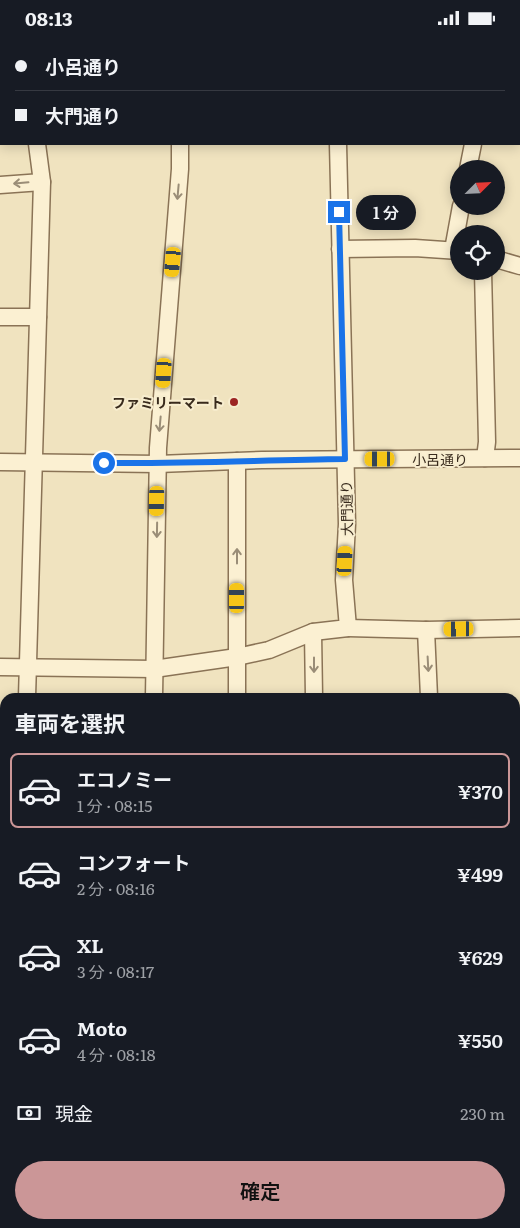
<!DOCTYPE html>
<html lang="ja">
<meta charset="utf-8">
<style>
:root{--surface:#171b24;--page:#20242c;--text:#f1f3f6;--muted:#9ea1a6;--line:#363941;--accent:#cb9697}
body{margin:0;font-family:Literata,"Noto Sans JP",serif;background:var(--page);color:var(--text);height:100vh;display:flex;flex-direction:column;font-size:19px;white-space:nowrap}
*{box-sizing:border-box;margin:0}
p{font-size:16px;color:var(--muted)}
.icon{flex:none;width:28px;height:28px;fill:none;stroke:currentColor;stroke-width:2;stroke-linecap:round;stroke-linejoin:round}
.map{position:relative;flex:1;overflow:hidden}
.drawer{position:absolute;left:0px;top:658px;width:520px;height:536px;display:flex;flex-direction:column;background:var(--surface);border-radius:15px 15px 0 0;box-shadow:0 2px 12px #0003}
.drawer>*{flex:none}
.top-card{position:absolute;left:0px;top:0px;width:520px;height:110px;box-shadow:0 2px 12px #0003;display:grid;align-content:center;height:110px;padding:0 15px;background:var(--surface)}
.needle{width:32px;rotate:66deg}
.buttons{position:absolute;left:450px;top:125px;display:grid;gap:10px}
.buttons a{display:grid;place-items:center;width:55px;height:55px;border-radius:50%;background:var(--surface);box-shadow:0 2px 12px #0003;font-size:25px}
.end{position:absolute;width:22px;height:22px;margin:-11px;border:6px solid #1a73e8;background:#fff;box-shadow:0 0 0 2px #fff}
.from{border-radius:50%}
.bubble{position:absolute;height:35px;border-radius:18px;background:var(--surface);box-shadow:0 2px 12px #0003;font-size:16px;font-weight:600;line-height:35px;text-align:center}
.car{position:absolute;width:15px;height:30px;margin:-15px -8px;border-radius:6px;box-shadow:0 0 4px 1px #0007;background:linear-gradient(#f5c518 24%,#345 0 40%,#f5c518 0 76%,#345 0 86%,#f5c518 0)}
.top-card b{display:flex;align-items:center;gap:18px;height:48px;font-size:19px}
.top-card b+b{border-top:1px solid var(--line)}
.top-card i{width:12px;height:12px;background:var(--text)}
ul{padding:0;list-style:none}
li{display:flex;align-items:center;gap:15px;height:75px;margin:0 10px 8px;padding:0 5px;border:2px solid transparent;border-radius:8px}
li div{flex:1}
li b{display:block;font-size:19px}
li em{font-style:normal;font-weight:600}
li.current{border-color:var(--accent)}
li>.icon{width:45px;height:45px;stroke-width:1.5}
h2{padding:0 15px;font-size:22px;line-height:60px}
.pay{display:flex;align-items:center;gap:12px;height:55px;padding:0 15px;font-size:19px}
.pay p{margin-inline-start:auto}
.primary-button{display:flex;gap:10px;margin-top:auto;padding:10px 15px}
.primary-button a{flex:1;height:58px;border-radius:30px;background:var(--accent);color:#111;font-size:20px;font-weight:600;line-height:58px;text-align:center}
.status{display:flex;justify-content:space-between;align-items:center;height:35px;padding:0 25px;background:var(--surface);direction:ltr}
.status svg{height:14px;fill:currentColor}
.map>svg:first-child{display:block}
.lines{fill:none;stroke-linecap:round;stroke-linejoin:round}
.minor-casing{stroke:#8a7356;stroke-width:19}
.minor{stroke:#fbf0d2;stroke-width:16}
.oneway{stroke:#9a8d77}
.route{stroke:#1a73e8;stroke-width:6}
.poi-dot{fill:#9c2523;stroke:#f7edcf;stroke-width:2}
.labels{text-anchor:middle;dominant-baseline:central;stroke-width:4;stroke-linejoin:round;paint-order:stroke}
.poi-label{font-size:14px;font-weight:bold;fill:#382a1c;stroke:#f7edcf;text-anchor:end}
.street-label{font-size:14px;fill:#382a1c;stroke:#f7edcf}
</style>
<div class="status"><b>08:13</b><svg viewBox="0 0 49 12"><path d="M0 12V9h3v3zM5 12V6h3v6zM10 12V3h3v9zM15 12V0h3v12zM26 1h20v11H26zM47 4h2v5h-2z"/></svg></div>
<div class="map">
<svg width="520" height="1193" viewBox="0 0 520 1193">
<rect width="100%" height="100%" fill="#f0e3bf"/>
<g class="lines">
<defs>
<g id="minor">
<path d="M28,0v1"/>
<path d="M127,0v1"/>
<path d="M221,0l1,1"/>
<path d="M335,0v1"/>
<path d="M479,0v1"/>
<path d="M0,65h1"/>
<path d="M468,134l5,-25"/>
<path d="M0,150l42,-3"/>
<path d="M340,214l75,-1 44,3"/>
<path d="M453,215l8,-44"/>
<path d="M496,224l24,7"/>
<path d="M483,236l4,171 -2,16"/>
<path d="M0,282h38"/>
<path d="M237,426v236"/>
<path d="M0,427l158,2 104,-4 258,-2"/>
<path d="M348,593l78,2 94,-2"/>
<path d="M426,595l3,67"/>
<path d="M313,597l1,65"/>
<path d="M0,632l154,2 83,-12 32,-7 44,-18 35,-4 -4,-48 3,-56 -9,-380"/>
<path d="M27,662l15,-515 -5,-38"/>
<path d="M154,662l4,-249 22,-279v-25"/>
<path d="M515,777h5"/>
<path d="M0,836h5"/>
<path d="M0,920h5"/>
<path d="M515,951h5"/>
<path d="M515,1070l5,1"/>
<path d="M515,1144l5,-1"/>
<path d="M0,1178h5"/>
<path d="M250,1189v4"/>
<path d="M319,1189v4"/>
<path d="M373,1189l1,4"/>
<path d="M496,1189l1,4"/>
<path d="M19,1193v-4"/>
<path d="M155,1193v-4"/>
</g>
</defs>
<use href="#minor" class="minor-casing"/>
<use href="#minor" class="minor"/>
</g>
<defs><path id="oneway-shaft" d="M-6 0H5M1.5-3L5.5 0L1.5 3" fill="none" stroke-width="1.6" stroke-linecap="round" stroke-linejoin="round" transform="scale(1.25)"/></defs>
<g class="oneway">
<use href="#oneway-shaft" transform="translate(21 148) rotate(175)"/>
<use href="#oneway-shaft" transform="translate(178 157) rotate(95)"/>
<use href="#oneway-shaft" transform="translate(160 389) rotate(95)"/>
<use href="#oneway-shaft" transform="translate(157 495) rotate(91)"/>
<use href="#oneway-shaft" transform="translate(237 521) rotate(-90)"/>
<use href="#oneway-shaft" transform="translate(428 629) rotate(87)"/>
<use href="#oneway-shaft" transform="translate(314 630) rotate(90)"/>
</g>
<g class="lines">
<path class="route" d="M104,428c80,1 160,-3 241,-4l-6,-247"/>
</g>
<circle class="poi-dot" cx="234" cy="367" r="5"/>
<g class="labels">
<g class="poi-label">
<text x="224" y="367">ファミリーマート</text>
</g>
<g class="street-label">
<text x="440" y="424">小呂通り</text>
<text transform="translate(346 473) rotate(-91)">大門通り</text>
</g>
</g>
</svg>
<div class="buttons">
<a><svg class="needle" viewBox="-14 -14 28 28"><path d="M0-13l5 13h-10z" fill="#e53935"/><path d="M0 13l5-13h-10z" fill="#9ea1a6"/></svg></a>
<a><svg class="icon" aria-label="locate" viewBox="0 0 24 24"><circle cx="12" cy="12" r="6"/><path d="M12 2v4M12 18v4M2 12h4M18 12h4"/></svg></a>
</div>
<i class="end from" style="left:104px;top:428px"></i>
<i class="end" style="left:339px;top:177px"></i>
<div class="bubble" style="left:356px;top:160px;width:60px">1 分</div>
<i class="car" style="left:173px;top:227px;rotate:185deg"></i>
<i class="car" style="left:164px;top:338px;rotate:184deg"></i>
<i class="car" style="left:380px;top:424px;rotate:270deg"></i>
<i class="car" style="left:157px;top:466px;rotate:181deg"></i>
<i class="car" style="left:345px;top:526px;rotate:3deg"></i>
<i class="car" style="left:237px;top:563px;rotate:0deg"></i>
<i class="car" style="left:459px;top:594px;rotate:269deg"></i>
<div class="top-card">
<b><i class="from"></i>小呂通り</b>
<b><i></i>大門通り</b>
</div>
<section class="drawer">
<h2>車両を選択</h2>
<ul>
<li class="current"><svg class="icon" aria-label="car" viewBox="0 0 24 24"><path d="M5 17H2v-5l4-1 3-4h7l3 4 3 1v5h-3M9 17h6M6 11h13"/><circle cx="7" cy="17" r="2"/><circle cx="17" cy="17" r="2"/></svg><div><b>エコノミー</b><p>1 分 · 08:15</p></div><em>¥370</em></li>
<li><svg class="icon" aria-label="car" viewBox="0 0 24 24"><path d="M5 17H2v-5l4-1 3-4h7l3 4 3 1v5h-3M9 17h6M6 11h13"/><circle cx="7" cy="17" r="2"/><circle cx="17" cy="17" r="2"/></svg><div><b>コンフォート</b><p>2 分 · 08:16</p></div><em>¥499</em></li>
<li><svg class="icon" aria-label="car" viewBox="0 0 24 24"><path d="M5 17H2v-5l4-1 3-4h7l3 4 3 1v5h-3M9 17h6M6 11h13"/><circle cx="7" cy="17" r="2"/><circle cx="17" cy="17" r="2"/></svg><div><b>XL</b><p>3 分 · 08:17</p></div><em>¥629</em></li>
<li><svg class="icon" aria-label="car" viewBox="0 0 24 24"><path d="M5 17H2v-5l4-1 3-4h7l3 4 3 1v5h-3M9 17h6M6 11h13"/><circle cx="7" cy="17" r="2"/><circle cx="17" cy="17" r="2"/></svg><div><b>Moto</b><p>4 分 · 08:18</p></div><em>¥550</em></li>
</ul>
<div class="pay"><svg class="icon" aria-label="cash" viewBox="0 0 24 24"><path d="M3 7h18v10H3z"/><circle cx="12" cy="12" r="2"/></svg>現金<p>230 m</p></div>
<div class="primary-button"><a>確定</a></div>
</section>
</div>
